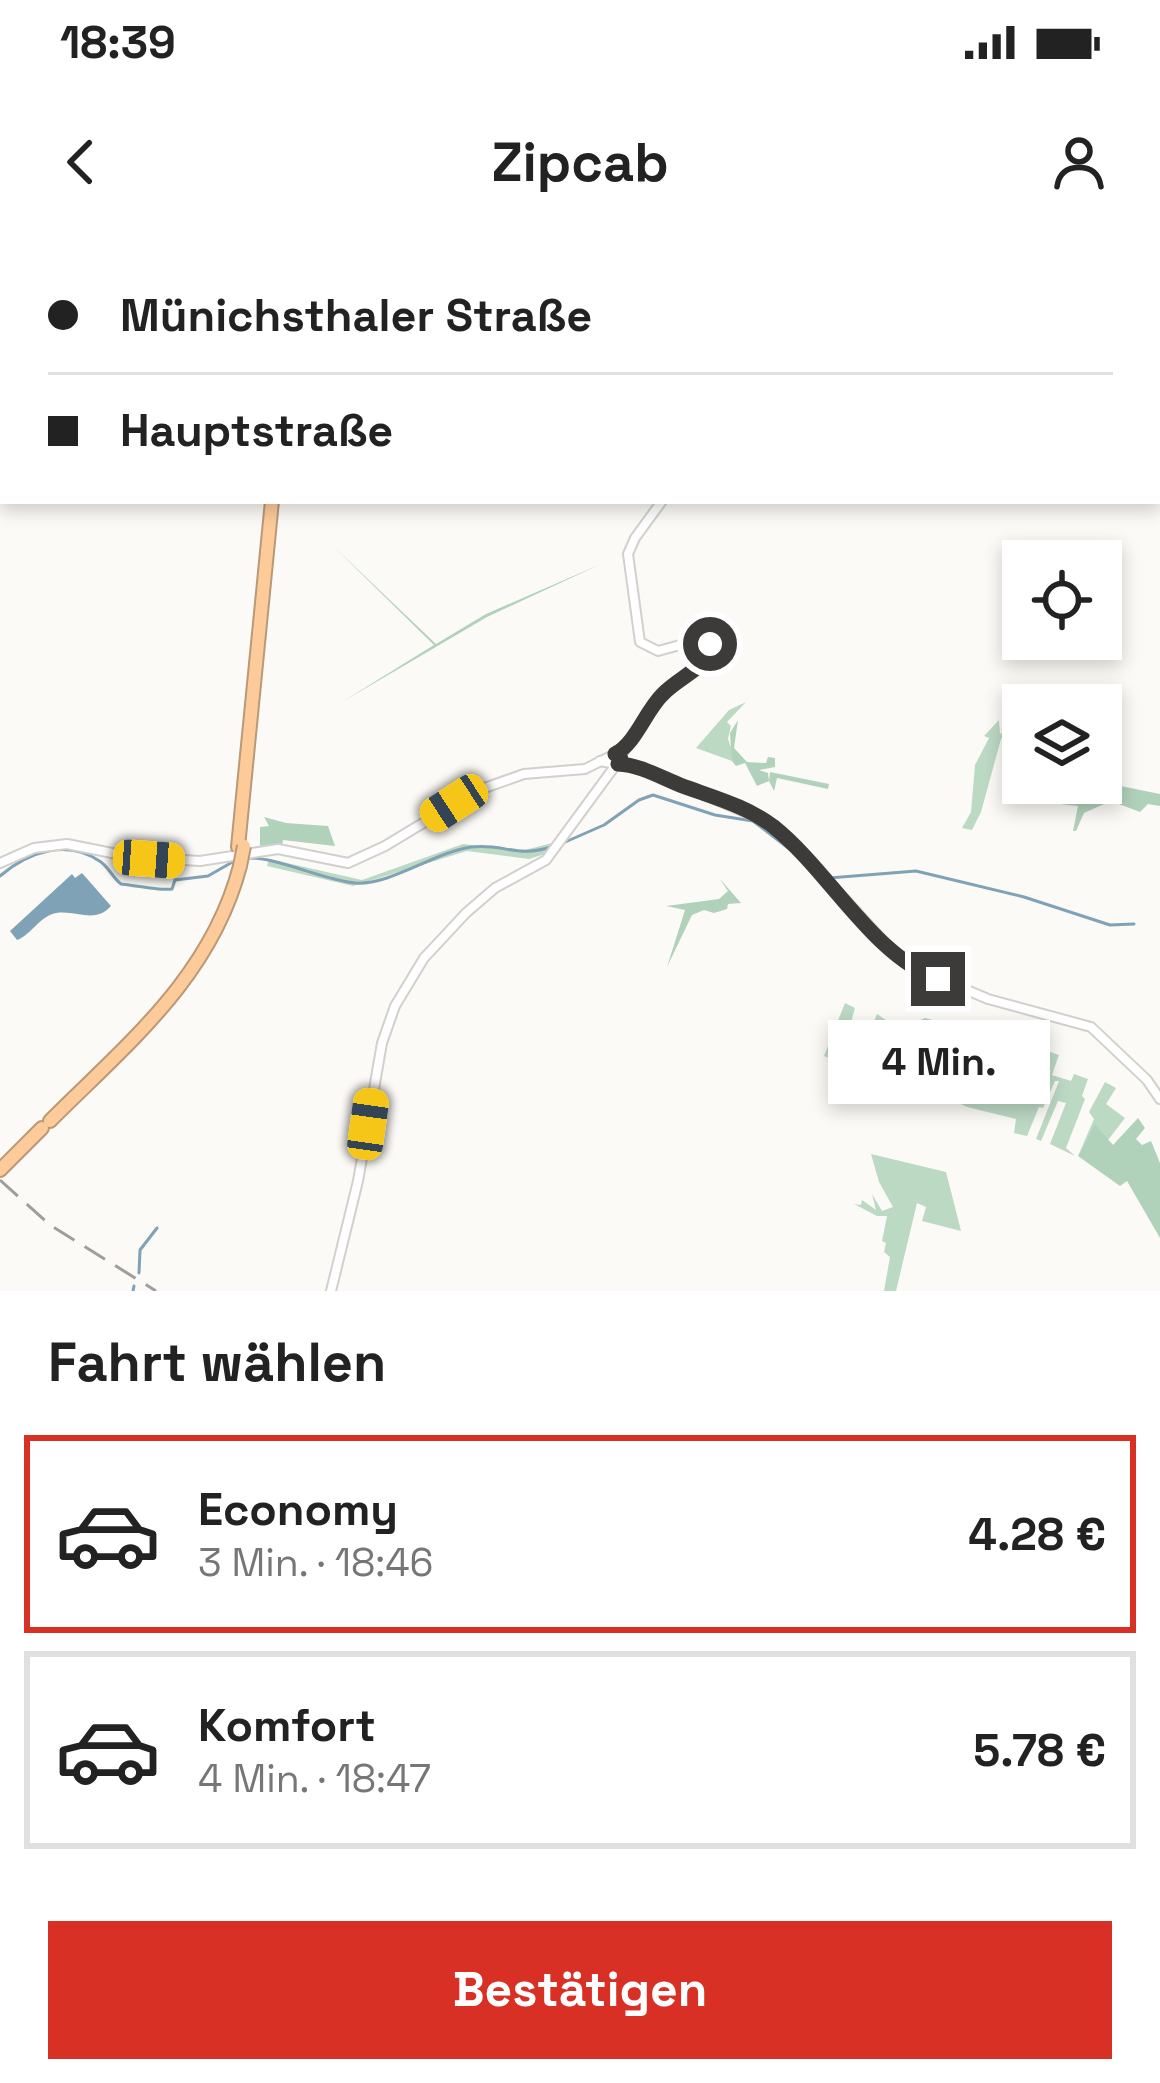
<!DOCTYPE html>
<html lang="de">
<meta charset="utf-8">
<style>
:root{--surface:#fff;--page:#f2f2f2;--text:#222;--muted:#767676;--line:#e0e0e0;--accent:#d93025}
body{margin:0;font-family:"Space Grotesk",sans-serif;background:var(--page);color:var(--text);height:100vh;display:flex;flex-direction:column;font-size:45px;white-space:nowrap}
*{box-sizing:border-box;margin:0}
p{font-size:39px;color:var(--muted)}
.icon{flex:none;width:66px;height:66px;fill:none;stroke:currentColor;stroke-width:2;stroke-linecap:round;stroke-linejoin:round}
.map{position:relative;height:1051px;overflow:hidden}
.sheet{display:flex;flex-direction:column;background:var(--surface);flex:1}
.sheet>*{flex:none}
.guide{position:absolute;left:0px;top:0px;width:1161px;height:264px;box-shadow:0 6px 18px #0003;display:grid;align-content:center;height:264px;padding:0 48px;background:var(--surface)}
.controls{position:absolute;left:1002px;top:300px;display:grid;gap:24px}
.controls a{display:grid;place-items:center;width:120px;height:120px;border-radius:0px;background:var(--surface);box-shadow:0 6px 18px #0003;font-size:60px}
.end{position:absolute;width:54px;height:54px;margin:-27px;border:15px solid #3c3b39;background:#fff;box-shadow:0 0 0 6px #fff}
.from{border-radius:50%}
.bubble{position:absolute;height:84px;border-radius:0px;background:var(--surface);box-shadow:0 6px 18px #0003;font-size:39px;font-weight:700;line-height:84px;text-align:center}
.car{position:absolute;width:36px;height:72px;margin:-36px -18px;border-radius:15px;box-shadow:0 0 9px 3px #0007;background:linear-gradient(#f5c518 24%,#345 0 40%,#f5c518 0 76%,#345 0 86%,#f5c518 0)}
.guide b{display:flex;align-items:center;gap:42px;height:114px;font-size:45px}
.guide b+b{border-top:3px solid var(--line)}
.guide i{width:30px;height:30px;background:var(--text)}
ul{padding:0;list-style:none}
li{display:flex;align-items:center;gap:36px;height:198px;margin:0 24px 18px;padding:0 24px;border:6px solid var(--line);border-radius:0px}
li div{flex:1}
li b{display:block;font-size:45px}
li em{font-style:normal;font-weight:700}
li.active{border-color:var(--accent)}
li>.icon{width:108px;height:108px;stroke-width:1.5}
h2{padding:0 48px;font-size:54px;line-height:144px}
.cta{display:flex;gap:24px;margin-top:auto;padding:24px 48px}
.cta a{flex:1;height:138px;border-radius:0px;background:var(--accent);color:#fff;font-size:48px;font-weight:700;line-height:138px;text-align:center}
.status{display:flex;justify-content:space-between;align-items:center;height:84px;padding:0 60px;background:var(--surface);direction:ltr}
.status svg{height:33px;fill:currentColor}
header{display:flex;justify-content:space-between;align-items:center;height:156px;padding:0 48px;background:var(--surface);font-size:54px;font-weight:700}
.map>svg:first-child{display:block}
.green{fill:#bcd9c4}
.forest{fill:#b1d2ba}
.water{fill:#80a2b6}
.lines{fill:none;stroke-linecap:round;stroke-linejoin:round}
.stream{stroke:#80a2b6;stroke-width:3}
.secondary-casing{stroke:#d2d0cc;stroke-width:12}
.highway-casing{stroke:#b99977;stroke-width:16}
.secondary{stroke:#fff;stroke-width:8}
.highway{stroke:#fdcb99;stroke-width:12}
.rail{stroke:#a09e9b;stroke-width:3;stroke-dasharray:24 12;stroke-linecap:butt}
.highway-bridge-casing{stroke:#b99977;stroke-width:16;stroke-linecap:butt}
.highway-bridge{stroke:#fdcb99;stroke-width:12}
.route{stroke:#3c3b39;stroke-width:15}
</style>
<div class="status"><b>18:39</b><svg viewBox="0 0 49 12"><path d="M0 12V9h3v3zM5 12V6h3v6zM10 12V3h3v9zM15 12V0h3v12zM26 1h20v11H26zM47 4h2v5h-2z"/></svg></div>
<header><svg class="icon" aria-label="back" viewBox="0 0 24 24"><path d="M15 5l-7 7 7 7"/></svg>Zipcab<svg class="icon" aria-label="person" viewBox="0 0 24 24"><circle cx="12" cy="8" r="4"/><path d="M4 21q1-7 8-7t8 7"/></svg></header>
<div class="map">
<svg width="1160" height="1051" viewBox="0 0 1160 1051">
<rect width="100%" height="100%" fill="#fcfaf6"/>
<g class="green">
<path d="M746,462l-19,20 4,4 -3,13 6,17 -2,5 -36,-13 33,-38z"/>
<path d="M1023,475v10l-22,14 -20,73 -9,18 -10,-2 9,-16 4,-47 14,-27 -5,-2 15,-16 1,14 9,-5 3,-12z"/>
<path d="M556,602l-8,11 -19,6 -62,-8 -114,35 -86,-20 2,-7 93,21 101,-36 58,7z"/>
<path d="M845,763l10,5 -5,18 3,3 -13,31 8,4 9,-21 7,2 13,-31 15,10 2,-3 17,3 -6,26 -13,3 1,8 103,37 5,-1 3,-11 -22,-10 4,-15 -4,-3 -5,16 -37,-9 12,-39 16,9 2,-5 9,2 -1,5 13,3 8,8 4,-8 21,2 -5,19 6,1 7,-18 8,2 -6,19 6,1 5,-16 14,5 -7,20 19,6 3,-7 14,5 -6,17 3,3 -19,49 9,8 -25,-12 16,-41 -8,-2 -17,40 -5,-2 23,-58h-4l-12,27 -4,-1 -12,29 -13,-3 2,-14 -49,-12 -76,-36 -9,11 -58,-26z"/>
<path d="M1105,842l11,6 -10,16 19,14 -17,22 -13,-15 -17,31 16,-37 -5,-7z"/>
<path d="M871,914l75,18 15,59 -39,-10 4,-14 -9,-4 -21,88h-12l6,-34 -6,-5 2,-9 -4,-2 5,-25h-10l-23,-12 7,1 1,-5 14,10 -4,-16 10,17 11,-4 -14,-25z"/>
</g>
<g class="forest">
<path d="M332,305l104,99 50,-30 115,-50 -114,53 -145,85 92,-57z"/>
<path d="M738,480l-4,28 13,14 19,1 2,-6 7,1v9l-16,3 9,3 1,8 1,-9 59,12 -1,5 -51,-11 -3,13 -5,-10 -12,5 -12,-23 -9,3 -4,-5 -2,-28z"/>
<path d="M1101,542l59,12v12l-12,-2 -8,8 -29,-11 -27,12 -8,18h-3l5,-25 -36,-4 39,-4 12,-15z"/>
<path d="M264,577l22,6 42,3 7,20 -52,-6 -1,6 -22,1v-20l9,-1z"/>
<path d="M719,638l22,25 -13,1 -1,5 -13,4 -10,-3 -12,5 -25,52 18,-57 -19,-4 53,-7 9,-8z"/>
<path d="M925,778l18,5 -10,39 44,12 4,-17 5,3 -4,16 22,10 -2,4 -40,-17 -7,2 -61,-18 -2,-6 9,2 10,-29z"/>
<path d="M1138,878l7,10 -9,11 6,6 9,-4 9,22v75l-33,-57 -7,5 -42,-30 17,-32 18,21z"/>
</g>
<path class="water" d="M82,633l29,33c-16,18 -33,4 -55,7 -16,3 -25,22 -39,27l-7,-9 62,-57 3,4z"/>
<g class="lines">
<g class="stream">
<path d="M563,603l41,-18 35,-25 14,-5 62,20 38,6 48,37 69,74"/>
<path d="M246,618c28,-2 77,22 109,25 34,3 80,-31 116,-36 34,-4 45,12 83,-1"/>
<path d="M0,636c28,-24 67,-38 101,-14 8,6 12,16 20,22 10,1 43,7 51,5l3,-9 33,-4 28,-16"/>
<path d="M829,638l87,-7 108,26 86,28 24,-1"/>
<path d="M884,708l21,16"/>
<path d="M918,733l35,15"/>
<path d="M1114,814l28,26"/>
<path d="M139,1033l1,-23 17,-22"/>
<path d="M133,1051l1,-5"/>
</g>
<defs>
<g id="secondary">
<path d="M69,0l8,3"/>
<path d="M737,3l1,-3"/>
<path d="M620,517l41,-62 51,-44 -2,-7 -8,-5 -44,12 -18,-9 -12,-88 7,-16 27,-37"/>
<path d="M600,521l43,8 121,51 34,28 87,95 30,25 73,31 103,28 56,53 13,19"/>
<path d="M0,623l34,-15 33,-4 65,13 68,4 78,-12 70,14 37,-17 91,-55 48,-17 61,-5 28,-14"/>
<path d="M331,1051l27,-110 24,-138 13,-37 29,-48 42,-45 29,-25 51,-28 69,-94"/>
</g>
<g id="highway">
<path d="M332,0l1,3"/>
<path d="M266,3l1,-3"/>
<path d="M295,3l1,-3"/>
<path d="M238,607l34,-346"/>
<path d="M50,881c78,-78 161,-144 190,-255"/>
<path d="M0,930l42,-42"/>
</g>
</defs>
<use href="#secondary" class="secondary-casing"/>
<use href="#highway" class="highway-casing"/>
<use href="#secondary" class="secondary"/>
<use href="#highway" class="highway"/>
<path class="rail" d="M0,940l50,45 106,66"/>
<defs>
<path id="highway-bridge" d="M240,626l4,-20"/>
</defs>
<use href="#highway-bridge" class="highway-bridge-casing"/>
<use href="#highway-bridge" class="highway-bridge"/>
</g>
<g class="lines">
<path class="route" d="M710,404l2,7c-11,19 -35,28 -50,44 -17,17 -26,48 -47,59l6,5 -3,5c22,1 42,13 62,21 32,12 67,21 94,42 55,44 99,129 164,152"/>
</g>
</svg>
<div class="controls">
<a><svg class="icon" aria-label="locate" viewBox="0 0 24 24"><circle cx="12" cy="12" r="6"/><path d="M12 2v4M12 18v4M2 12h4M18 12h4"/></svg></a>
<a><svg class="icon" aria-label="layers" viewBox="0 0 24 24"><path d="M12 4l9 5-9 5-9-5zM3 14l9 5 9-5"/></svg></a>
</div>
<i class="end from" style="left:710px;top:404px"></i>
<i class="end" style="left:938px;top:739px"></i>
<div class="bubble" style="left:828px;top:780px;width:222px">4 Min.</div>
<i class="car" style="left:454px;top:563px;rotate:237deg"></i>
<i class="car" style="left:149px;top:619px;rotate:94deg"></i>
<i class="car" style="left:368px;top:884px;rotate:8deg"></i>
<div class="guide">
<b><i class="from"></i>Münichsthaler Straße</b>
<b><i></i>Hauptstraße</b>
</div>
</div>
<section class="sheet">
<h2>Fahrt wählen</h2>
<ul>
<li class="active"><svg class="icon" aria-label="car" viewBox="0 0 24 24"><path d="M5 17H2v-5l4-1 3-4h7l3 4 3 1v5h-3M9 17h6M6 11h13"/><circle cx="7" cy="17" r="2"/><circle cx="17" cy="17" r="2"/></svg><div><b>Economy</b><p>3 Min. · 18:46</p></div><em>4.28 €</em></li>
<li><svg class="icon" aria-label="car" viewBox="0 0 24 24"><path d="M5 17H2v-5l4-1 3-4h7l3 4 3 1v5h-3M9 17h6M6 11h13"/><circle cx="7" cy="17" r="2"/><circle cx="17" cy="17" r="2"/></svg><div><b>Komfort</b><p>4 Min. · 18:47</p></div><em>5.78 €</em></li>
</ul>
<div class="cta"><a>Bestätigen</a></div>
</section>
